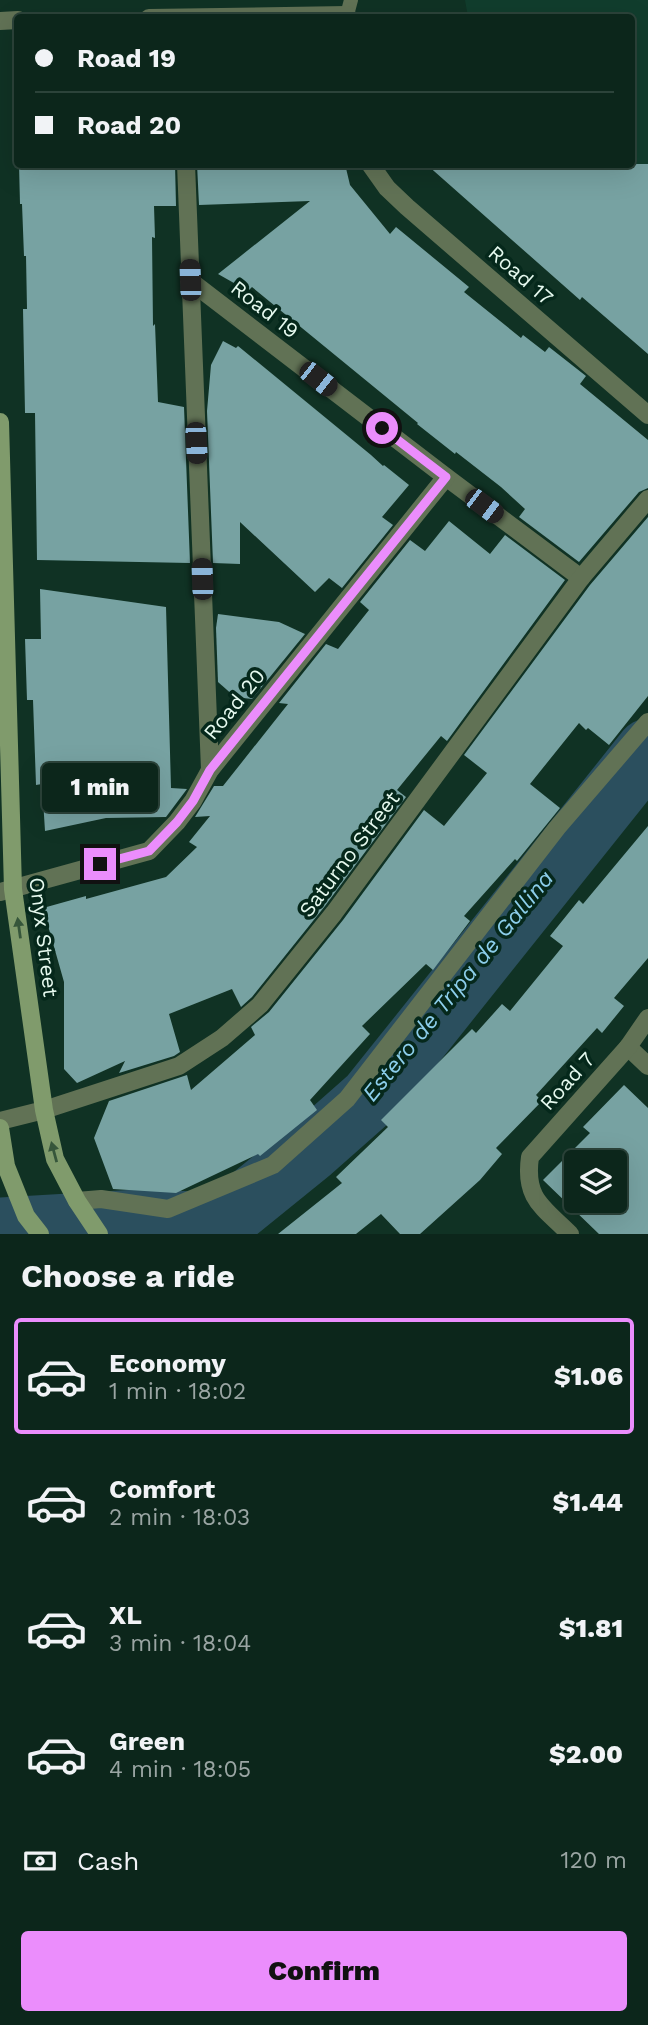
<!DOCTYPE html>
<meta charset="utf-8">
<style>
:root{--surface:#0c261b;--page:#152e24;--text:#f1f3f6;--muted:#9aa5a3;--line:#2c433a;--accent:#eb8dfc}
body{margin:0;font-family:"Work Sans",sans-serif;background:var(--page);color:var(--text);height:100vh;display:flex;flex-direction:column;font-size:26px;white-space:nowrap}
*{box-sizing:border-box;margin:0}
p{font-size:23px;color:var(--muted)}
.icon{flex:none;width:38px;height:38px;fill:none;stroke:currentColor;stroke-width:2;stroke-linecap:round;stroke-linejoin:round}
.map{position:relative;height:1234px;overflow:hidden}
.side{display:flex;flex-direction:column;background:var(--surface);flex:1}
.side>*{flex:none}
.top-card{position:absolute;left:14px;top:14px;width:621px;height:154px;border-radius:7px;box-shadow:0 7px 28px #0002,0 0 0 2px var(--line);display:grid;align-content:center;height:154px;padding:0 21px;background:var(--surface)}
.fabs{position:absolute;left:564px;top:1150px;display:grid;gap:14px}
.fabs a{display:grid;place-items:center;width:63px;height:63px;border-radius:7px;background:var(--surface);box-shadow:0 7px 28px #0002,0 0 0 2px var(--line);font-size:35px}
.end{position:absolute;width:32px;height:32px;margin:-16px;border:9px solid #eb8dfc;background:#111;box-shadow:0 0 0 4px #111}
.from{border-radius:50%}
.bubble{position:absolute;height:49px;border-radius:7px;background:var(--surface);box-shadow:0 7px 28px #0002,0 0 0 2px var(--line);font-size:23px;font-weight:800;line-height:49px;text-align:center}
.car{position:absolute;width:21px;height:42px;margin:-21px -10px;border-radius:9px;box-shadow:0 0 5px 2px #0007;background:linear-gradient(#222 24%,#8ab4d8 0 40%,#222 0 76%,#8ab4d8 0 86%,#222 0)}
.top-card b{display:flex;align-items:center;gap:24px;height:66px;font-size:26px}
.top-card b+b{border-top:2px solid var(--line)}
.top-card i{width:18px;height:18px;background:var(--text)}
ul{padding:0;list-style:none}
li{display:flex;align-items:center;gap:21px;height:116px;margin:0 14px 10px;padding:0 7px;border:4px solid transparent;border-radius:7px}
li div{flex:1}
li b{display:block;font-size:26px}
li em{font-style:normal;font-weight:800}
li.active{border-color:var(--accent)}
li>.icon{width:63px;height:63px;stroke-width:1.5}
h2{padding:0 21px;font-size:32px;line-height:84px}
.pay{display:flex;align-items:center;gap:18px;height:77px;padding:0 21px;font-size:26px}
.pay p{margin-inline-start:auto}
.action{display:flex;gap:14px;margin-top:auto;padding:14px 21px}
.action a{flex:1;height:80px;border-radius:7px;background:var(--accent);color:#111;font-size:28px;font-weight:800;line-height:80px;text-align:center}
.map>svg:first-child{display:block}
.built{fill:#113d2d}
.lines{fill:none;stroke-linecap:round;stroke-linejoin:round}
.river{stroke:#2b4f5e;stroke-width:63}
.building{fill:#77a2a2;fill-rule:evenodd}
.lane{stroke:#617255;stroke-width:14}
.street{stroke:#617255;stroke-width:18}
.secondary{stroke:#809b6c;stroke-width:18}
.oneway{fill:#36563b}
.route{stroke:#eb8dfc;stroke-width:9}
.labels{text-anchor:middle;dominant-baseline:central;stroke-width:7;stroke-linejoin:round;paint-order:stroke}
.street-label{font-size:21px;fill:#e6f9ef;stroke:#05281b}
.water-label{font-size:23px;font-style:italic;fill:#8cceeb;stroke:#05281b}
</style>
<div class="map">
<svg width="648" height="1234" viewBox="0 0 648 1234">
<rect width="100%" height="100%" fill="#103224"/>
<path class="built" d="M465,0h183v248l-16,-84v-146l-164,-1z"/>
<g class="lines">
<path class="river" d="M0,1229l138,-8 59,2 35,-9 79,-64 60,-53 277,-347"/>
</g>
<g class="building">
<path d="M19,164h156l1,42h-22l1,32 -3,-1 1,89 2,-2 3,78 26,5 6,156 -153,-3 -2,-147h-10l-2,-104h4l-1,-53h-2l-2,-52h-2z"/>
<path d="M197,164h148l5,21 40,49 6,-7 73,60 -5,5 57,46 2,-3 22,17 4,-5 37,29 -6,8 68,56v48l-9,4 -60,70 -60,-45 6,-8 -24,-22 -45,-35 -1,2 -38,-30 1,-1 -166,-136 -4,4 -30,-17 92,-73 -111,4z"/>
<path d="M426,164h222v190l-66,-57 -2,3z"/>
<path d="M223,341l13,7 2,-2 133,109 12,11 1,-1 25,20 -27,32 11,8 -51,63 -13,-10 -14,14 -75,-70v42l-27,-1 -6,-152 4,-46z"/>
<path d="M648,517v179l-39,49 -21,-17 -2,2 -7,-7 -49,61 30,24 -43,53 -2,-2 -51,57 6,5 -37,49 -7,-6 -64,62 8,8 -60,66 7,10 -57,46 -2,-2 -82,39 -63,-4 -19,-51 15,-37 78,-26 4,15 64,-55 -4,-8 18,-15 74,-92 81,-110 20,16 43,-53 -23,-18 126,-170z"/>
<path d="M449,521l41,33 15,-19 60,45 -118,161 -6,-5 -44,54 9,7 -81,109 -73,91 -11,10 -9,-18 -63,25 11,38 -6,4 -55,17 6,-12 -48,22 -13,-14v-87l-21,-74 43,-12v3l80,-22 31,-30 -8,-5 21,-26 -15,1 19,-31h9l65,-82 -9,-1 47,-59 12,5 31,-39 -9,-8 50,-62 15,11z"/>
<path d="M40,589l126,18 5,181 16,1 -21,28 -60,1 -61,13 -3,-47 -6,1 -3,-85h-6l-2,-61h16z"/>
<path d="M218,614l61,8 26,12 -53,65 -17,-2 -17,-15 -2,-54z"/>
<path d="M648,826v132l-34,40 10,8 -22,27 -5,-5 -61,67 6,6 -46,47 6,6 -22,26 -60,54h-20l-19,-20 -25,20h-78l64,-51 -6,-6 52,-50 -7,-7 91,-91 4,4 26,-29 8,7 53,-65 -13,-10 29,-36 4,4z"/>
<path d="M624,1085l24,23v126h-49l-56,-54 47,-47 -7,-6zM576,1162h38v38h-38z"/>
</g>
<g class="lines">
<path class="lane" d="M347,15l4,-15"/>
<g class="street">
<path d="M149,18l198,-3 1,3"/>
<path d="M0,21l18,-1"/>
<path d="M186,164l24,606"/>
<path d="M370,164l17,24 20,19 241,208"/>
<path d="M189,280l257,197 135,101"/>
<path d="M0,892l149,-41 28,-29 16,-21 17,-31 236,-293"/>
<path d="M628,1047l20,19"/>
<path d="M0,1121l44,-11 135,-44 43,-28 38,-33 74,-92 247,-335 67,-79"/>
<path d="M77,1201l24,-2 67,10 105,-44 74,-66 210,-271 91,-106"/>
<path d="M570,1234c-27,-27 -46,-35 -40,-77l98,-110 20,-29"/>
</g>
<g class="secondary">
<path d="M0,422l13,467 31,221 11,49 22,42 22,33"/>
<path d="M0,1128l6,38 20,50 14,18"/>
</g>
</g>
<defs><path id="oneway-solid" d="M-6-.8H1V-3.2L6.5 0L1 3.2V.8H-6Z" transform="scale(1.75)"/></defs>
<g class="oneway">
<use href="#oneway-solid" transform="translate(19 928) rotate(-98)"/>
<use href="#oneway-solid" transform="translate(54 1152) rotate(-105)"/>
</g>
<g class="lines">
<path class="route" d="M100,864l49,-13 28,-29 16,-21 17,-31 236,-293 -64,-49"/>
</g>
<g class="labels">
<g class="street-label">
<text transform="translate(521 275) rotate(41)">Road 17</text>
<text transform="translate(265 309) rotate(38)">Road 19</text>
<text transform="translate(234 704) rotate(-51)">Road 20</text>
<text transform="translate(349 854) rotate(-53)">Saturno Street</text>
<text transform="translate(44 937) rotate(83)">Onyx Street</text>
<text transform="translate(567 1081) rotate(-48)">Road 7</text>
</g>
<g class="water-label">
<text transform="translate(458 986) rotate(-51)">Estero de Tripa de Gallina</text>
</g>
</g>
</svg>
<div class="fabs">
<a><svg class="icon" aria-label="layers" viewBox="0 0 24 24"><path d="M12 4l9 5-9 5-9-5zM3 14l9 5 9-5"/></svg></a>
</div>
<i class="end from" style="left:382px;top:428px"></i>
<i class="end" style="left:100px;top:864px"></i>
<div class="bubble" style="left:42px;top:763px;width:116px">1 min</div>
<i class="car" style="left:190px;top:280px;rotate:358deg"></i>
<i class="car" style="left:318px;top:379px;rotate:128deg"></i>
<i class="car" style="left:196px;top:443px;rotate:177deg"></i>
<i class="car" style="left:484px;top:506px;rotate:127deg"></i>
<i class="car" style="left:202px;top:579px;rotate:358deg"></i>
<div class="top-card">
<b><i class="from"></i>Road 19</b>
<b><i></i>Road 20</b>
</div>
</div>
<section class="side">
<h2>Choose a ride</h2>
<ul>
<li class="active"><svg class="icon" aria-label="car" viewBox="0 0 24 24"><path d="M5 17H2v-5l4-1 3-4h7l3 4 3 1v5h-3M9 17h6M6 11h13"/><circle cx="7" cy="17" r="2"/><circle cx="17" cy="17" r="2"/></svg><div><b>Economy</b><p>1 min · 18:02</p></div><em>$1.06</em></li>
<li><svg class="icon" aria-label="car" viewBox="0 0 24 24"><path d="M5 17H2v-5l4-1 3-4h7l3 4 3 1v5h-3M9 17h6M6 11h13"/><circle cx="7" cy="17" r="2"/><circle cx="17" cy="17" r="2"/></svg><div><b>Comfort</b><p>2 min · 18:03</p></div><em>$1.44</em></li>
<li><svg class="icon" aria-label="car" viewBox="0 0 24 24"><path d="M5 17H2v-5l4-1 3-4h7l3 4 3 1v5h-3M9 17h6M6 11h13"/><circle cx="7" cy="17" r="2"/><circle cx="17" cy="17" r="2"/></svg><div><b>XL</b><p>3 min · 18:04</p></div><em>$1.81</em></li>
<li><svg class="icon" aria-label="car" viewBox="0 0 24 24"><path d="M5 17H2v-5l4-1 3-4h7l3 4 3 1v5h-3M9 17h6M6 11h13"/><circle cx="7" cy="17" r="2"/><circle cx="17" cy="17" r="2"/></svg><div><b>Green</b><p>4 min · 18:05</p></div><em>$2.00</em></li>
</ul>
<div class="pay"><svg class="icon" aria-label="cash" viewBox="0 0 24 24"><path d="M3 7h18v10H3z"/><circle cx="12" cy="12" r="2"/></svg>Cash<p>120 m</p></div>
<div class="action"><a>Confirm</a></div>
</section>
